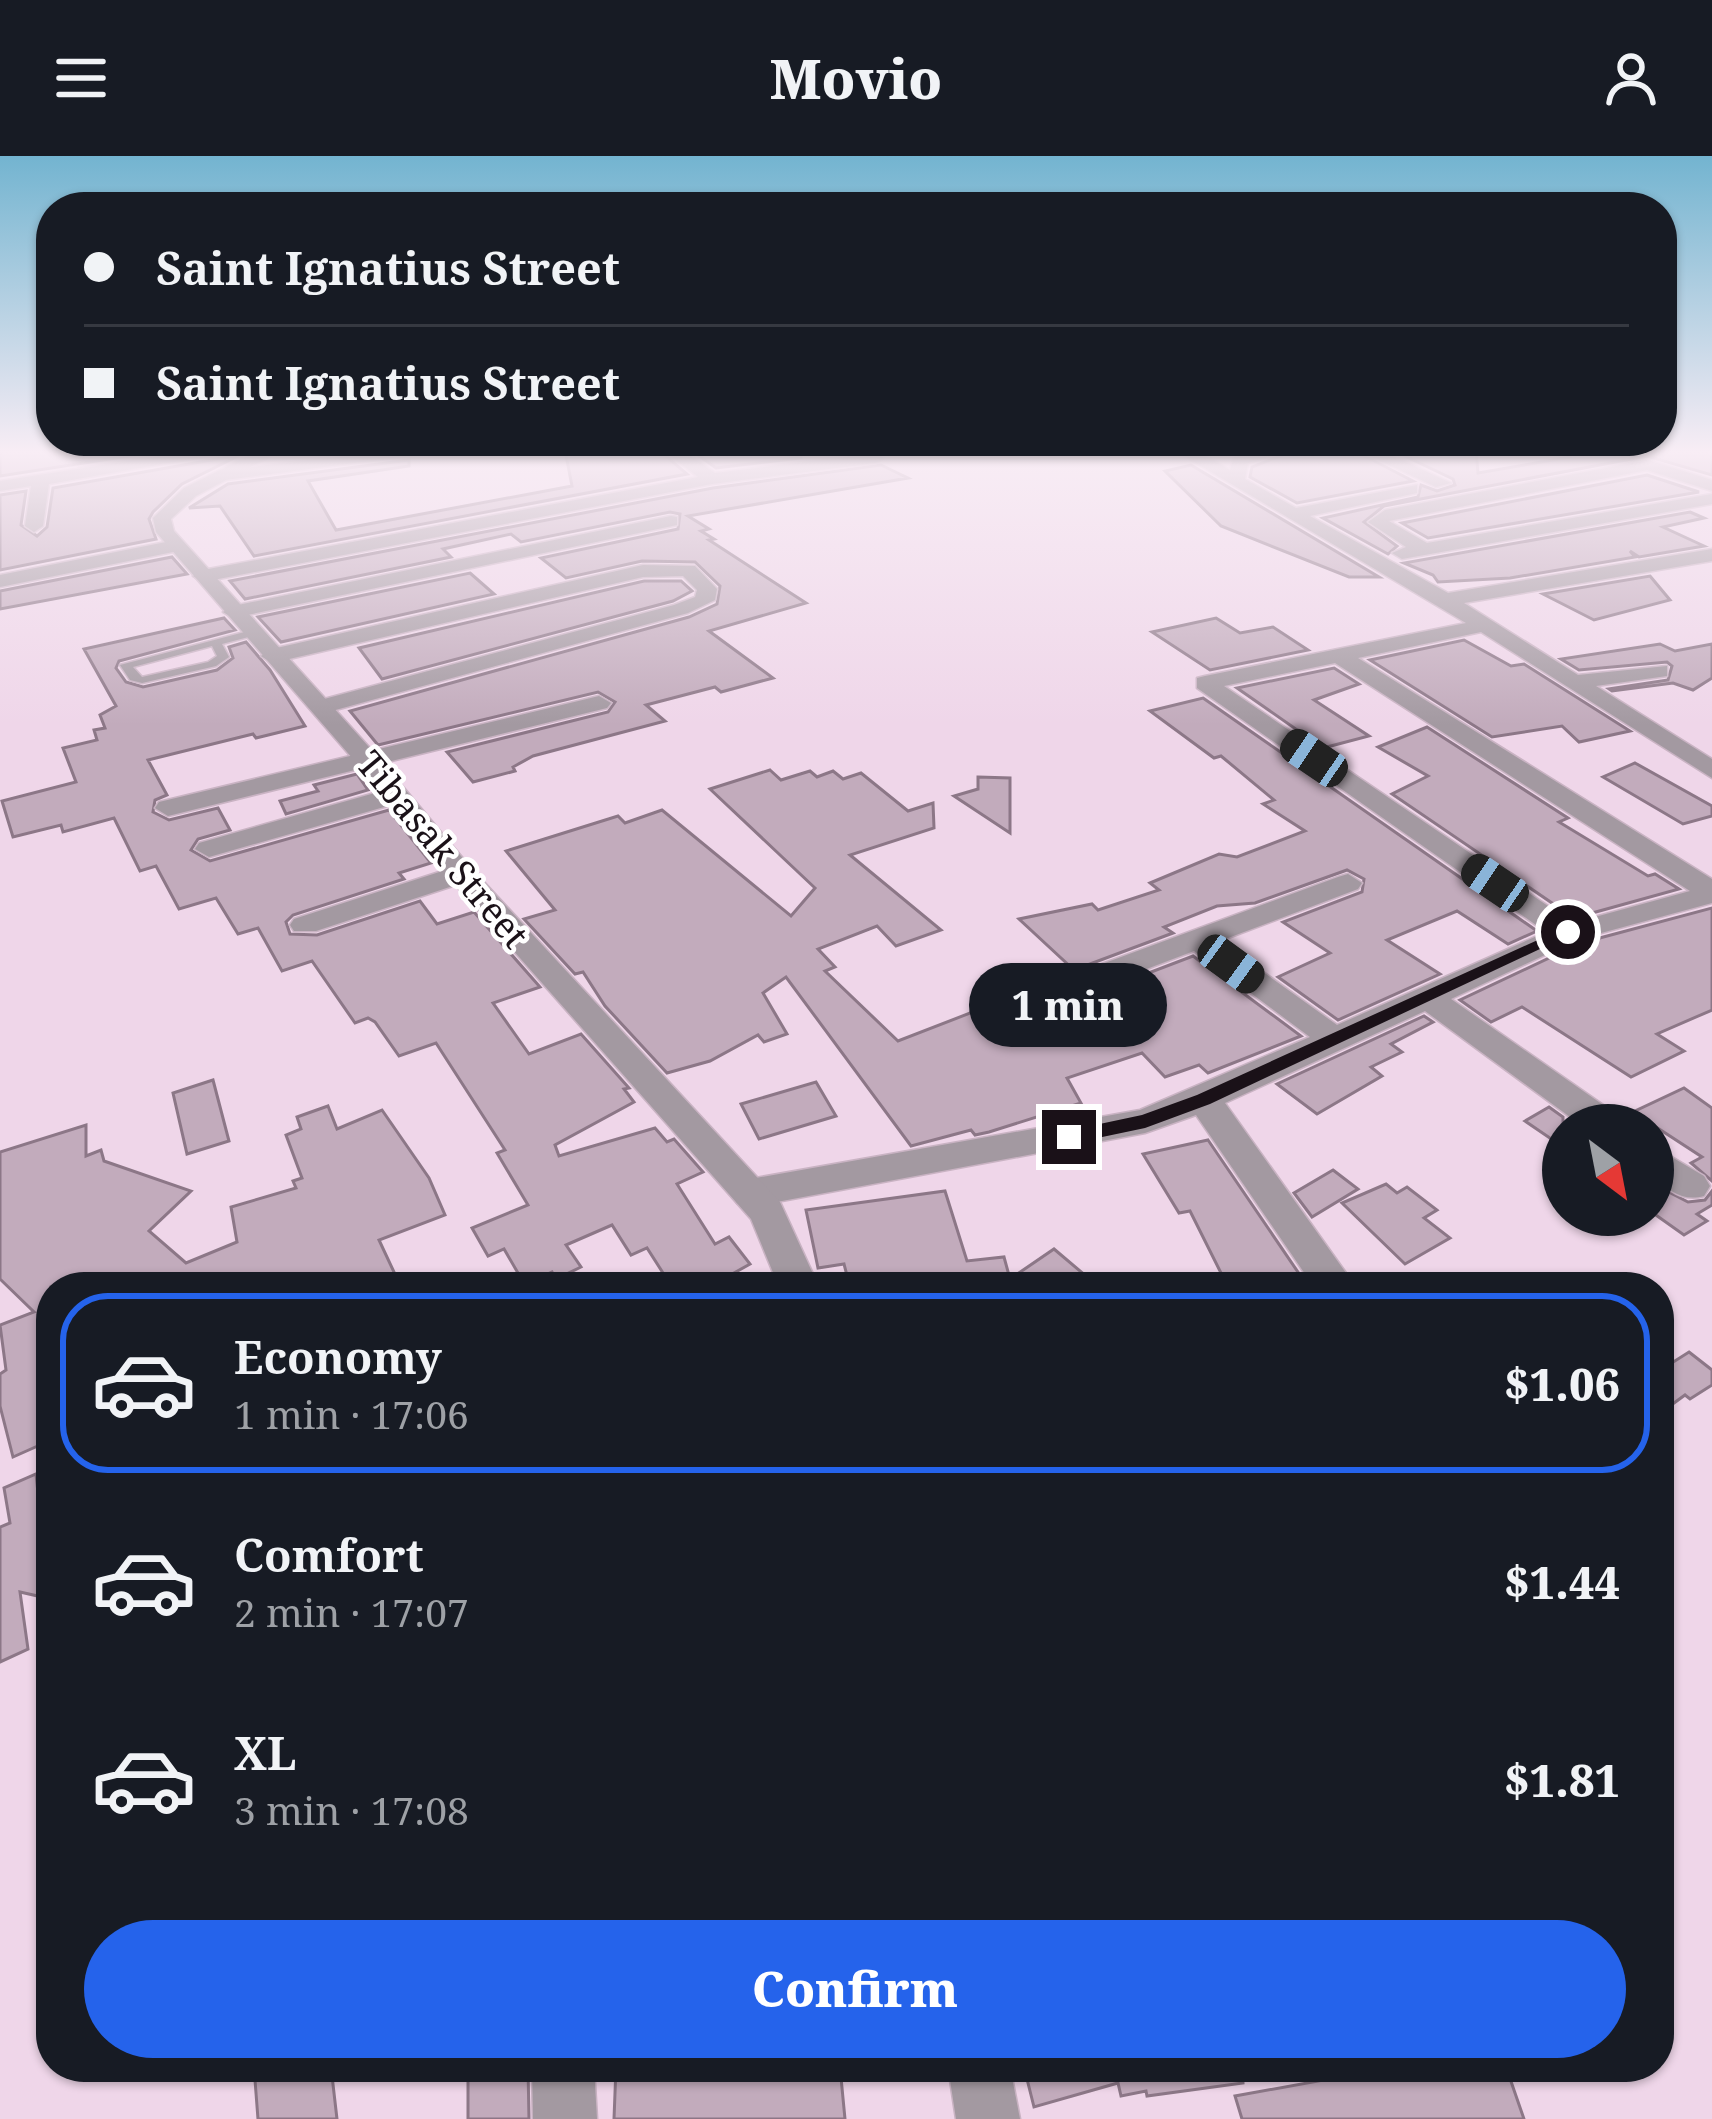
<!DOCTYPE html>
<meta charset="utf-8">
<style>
:root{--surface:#171b24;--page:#242831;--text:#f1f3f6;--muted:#9ea1a6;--line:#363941;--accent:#2563eb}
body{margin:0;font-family:"Noto Serif",serif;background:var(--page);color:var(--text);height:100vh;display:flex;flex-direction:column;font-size:45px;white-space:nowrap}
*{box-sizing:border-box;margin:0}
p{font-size:39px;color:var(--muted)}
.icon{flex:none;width:66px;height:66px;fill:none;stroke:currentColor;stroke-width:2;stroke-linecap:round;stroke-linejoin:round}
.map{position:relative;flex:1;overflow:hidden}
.side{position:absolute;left:36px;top:1116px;width:1638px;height:810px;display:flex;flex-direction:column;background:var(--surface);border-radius:48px;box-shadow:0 3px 9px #0004}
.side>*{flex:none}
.guide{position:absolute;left:36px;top:36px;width:1641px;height:264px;border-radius:48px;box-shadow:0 3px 9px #0004;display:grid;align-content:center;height:264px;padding:0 48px;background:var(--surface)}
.needle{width:78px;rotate:148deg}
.fabs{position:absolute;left:1542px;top:948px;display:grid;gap:24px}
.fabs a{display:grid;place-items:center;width:132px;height:132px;border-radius:50%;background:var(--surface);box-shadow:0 3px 9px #0004;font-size:60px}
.end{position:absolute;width:54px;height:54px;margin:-27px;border:15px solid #1a1118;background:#fff;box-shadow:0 0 0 6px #fff}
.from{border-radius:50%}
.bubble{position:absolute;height:84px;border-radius:42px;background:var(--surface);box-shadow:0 3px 9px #0004;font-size:39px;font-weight:800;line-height:84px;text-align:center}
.car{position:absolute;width:36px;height:72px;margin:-36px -18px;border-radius:15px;box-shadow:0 0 9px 3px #0007;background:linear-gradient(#222 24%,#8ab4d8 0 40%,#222 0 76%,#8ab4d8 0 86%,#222 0)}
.guide b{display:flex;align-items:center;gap:42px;height:114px;font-size:45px}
.guide b+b{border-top:3px solid var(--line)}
.guide i{width:30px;height:30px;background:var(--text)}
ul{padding:21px 0 0;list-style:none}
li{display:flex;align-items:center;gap:36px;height:180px;margin:0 24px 18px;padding:0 24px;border:6px solid transparent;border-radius:48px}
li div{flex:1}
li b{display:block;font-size:45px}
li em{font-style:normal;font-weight:800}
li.current{border-color:var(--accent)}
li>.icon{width:108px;height:108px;stroke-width:1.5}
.button{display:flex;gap:24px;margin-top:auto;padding:24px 48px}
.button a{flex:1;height:138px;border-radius:72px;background:var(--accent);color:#fff;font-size:48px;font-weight:800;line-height:138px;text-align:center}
header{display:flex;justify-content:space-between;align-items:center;height:156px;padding:0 48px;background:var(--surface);font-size:54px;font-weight:800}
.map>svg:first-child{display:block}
.building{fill:#c2abbc;stroke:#8c7787;stroke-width:3}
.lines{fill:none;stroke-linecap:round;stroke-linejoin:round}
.service-casing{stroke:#c9b3c3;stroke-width:3}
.minor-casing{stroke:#c9b3c3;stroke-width:3}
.tertiary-casing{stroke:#c9b3c3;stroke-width:3}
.service{fill:#a399a1;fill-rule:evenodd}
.minor{fill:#a399a1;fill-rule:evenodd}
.tertiary{fill:#a399a1;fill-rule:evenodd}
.route{fill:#1a1118}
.labels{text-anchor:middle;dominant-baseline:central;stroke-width:9;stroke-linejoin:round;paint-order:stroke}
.far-street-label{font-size:36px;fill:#1a1118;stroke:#fff}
</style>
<header><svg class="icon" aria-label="menu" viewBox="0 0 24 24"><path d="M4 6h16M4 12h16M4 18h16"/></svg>Movio<svg class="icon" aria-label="person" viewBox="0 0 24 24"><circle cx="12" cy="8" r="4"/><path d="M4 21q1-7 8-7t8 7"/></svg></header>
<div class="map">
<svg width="1712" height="1963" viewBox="0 0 1712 1963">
<rect width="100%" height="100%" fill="#efd6e9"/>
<g class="building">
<path d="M0,294h167l-167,26z"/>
<path d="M565,294h94l28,24 -433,82 -34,-50 -31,2 39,-24 181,-24v6l-101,15 28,49 236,-44z"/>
<path d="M691,294h110v8l-85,10z"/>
<path d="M1295,294h58l60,31 -116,22 -47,-26 2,-10z"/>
<path d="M1392,294h84l2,23 92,-16 1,-7h141v25l-65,-19 -263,50 -20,16 33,24 -9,8 -65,-36 95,-21 3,-12 16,6 18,-6 -2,-6z"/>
<path d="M240,299l-58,29 -29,28 -4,7 7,20 -156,31v-75l26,-4 -5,34 16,11 10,-9 6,-39z"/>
<path d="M881,309l27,13 -220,38 21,13 -8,2 13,8 -5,1 97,63 -97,28 64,47 -52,14 -6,-5 -69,18 19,16 -132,35 -20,11 2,4 -42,11 -26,-30 161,-40 7,-10 -17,-10 -220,53 -28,-34 339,-94 28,-13 3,-18 -25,-24 -53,-1 -76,17 -25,-20 137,-29 2,-15 -10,-2 -149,30 -10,-8 -68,15 8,8 -206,42 -15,-18 483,-93z"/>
<path d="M1191,309l188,112h-30l-128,-51 -56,-55z"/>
<path d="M1647,319l52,17 -271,46 -26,-15z"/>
<path d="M1690,356l14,6 -41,9 41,19 -65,11 -9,-6 5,6 -125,21 -72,4 -5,-7 -29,-12z"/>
<path d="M172,401l15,17 -187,35v-18z"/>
<path d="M470,417l24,21 -213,48 -23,-25z"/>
<path d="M1650,420l20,24 -76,20 -51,-26z"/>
<path d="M644,425h37l11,10 -19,10 -291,78 -23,-31z"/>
<path d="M224,462l11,12 -116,31 -3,7 10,14 17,5 74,-17 16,-12 -4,-11 17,-5 24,28 35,56 -49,12 -3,-4 -105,26 19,35 -12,5 -2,12 16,8 49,-12 12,22 -32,9 -7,11 19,11 179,-51 42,53 -32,10 5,6 -111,36 -7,7 4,12 27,1 103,-34 17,23 37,-12 66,75 -47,16 36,51 52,-20 48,54 -5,1 10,13 -79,43 4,11 96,-28 12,14 7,-3 29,33 -26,12 38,60 14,-7 21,27 -41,23h-37l-25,-39 -16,7 -19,-30 -46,20 15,22 -25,12 -4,-7 -27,13 -21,-36 -16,7 -16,-28 56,-23 -31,-52 8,-3 -69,-107 -37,13 -24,-34 -7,-4 -13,5 -43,-62 -30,10 -24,-43 -20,6 -22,-36 -37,11 -23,-43 -16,5 -26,-53 -51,14 -2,-7 -48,12 -11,-36 74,-19 -13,-34 34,-8 -3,-10 11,-2 -5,-13 16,-9 -32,-57z"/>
<path d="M1216,462l24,15 33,-6 35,23 -98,20 -58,-38z"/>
<path d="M1464,484l47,26 13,-2 106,67 -51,11 -17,-16 -70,11 -122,-77z"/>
<path d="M1660,488l15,7 37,-7v34l-19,12 -20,-7 -61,8 -3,-2 59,-9 4,-14 -5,-4 -88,8 -18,-11z"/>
<path d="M1334,512l25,16 -45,16 55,36 -46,12 -86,-60z"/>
<path d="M1203,542l334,233 -29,13 -51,-33 -70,29 53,34 -102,46 -60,-43 52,-24 -47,-31 79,-30 2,-13 -17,-9 -92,33 -38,3 -53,21 9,6 -99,37 -55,-51 73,-15 6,6 61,-20 -9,-7 69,-29 18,3 68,-26 -42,-27 11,-4 -53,-44 -7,2 -64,-47z"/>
<path d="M1427,571l141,91 -9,4 89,54 7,-2 24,15 -105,29 -182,-124 36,-18 -50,-29z"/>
<path d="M1635,607l77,43v10l-29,8 -80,-47z"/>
<path d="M770,614l11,10 29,-9 7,6 16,-6 10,8 18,-6 47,38 25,-8 1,25 -84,27 91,75 -45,16 -19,-20 -59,23 17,18 -10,4 73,70 152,-59 -4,6 6,10 26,2 115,-44 108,80 -93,37 -9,-8 -34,12 -23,-24 -75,25 14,25 -92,29 -14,3 -4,-5 -60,16 -125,-169 -23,16 24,41 -23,8 -6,-7 -48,26 -43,12 -62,-67 -22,-34 -8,2 -51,-55 31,-9 -49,-59 112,-35 7,7 37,-13 129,106 24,-28 -105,-99z"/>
<path d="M357,618l11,16 -82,24 -6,-13 38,-10 -4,-6z"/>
<path d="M978,621l32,1v55l-56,-37 24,-7z"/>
<path d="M1712,752v102l-55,24 27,17 -53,26 -109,-70 -31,15 -31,-22 121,-57z"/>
<path d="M1424,860l9,6 -42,22 11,8 -31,15 11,9 -65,38 -40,-30z"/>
<path d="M213,924l16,61 -42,13 -14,-61z"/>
<path d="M816,926l20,34 -77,23 -18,-35z"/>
<path d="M1684,932l28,20v73l-21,-18 11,-6 -69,-45z"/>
<path d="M328,950l9,23 45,-19 47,68 16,37 -66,25 22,47h-350v153l-38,17 -13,-51v-32l6,-4 -6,-45 34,-13 -34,-33v-127l86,-27v31l15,-6 3,11 87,30 -42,40 37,32 51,-21 -6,-35 65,-19 -3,-7 9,-3 -16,-43 15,-6 -4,-12z"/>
<path d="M1549,951l14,10v30l-38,-26z"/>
<path d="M1208,984l94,138 -74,9 -38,-76 -11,2 -36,-59z"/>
<path d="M1333,1014l25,19 -46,28 -18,-24z"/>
<path d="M1386,1028l11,9 10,-6 30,23 -13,8 26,20 -45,26 -63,-61z"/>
<path d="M1655,1029l33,17 17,-2 7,-9v14l-15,9 10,7 -23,14 -31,-22z"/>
<path d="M945,1035l22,70 37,-4 6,22 44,-30 45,38h-249l-6,-23 -26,4 -12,-58z"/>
<path d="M1689,1196l23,18v15l-22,14 -5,-4 -26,19v-43z"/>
<path d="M36,1318l8,77 7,-3v51l-31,-7 8,57 -28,13v-135l10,-4 -6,-35z"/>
<path d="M254,1911h77l6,52h-79z"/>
<path d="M468,1911h60l1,52h-61z"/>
<path d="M616,1911h224l5,52h-231z"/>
<path d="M1024,1911h218l1,16 -96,13 -1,-5 -25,5 -3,-13 -84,24z"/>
<path d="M1395,1911h111l18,52h-282l-7,-23z"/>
</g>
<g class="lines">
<defs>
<path id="service" d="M252,474l5,3 -1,2 -34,9 7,13 -13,9 -74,17 -12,-3 -10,-15zM212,490l5,10 -9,6 -66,15 -9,-10z"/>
<g id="minor">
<path d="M199,294h43l-193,34 -6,42 -9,6 -9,-6 6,-40 -31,5v-10z"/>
<path d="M398,294h55l-228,30 -8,-5 8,-5z"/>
<path d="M663,294h19l33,23 161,-20 8,5 -8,5 -164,21 -509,98 -10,-6 10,-6 495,-93z"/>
<path d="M1174,294h21l35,20 4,-13 57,-7 -43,13 -3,16 51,29 121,-23v8l-107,23 138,77 264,-44v12l-248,42 114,72 89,-9v10l-71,10 116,73v19l-231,-146 -123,26 354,221v24l-133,36 -128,60 168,117 5,9h-43l-156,-114 -200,92 131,184h-42l-118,-172 -51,18 -395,74 -13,-4 -6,-10 6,-10 13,-4 390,-69 170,-73 -116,-86 -116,44h-22l-5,-7 5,-7 282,-104 10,-3 14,9 -4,6 -138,52 117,84 209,-93 -349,-244v-10l8,-2 261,-53zM1335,507l355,228 -117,32 -349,-237z"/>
<path d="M1357,294h23l71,33 -15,4z"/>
<path d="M1648,304l64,20v11l-65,-21 -258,51 38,22 285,-49v10l-310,55 -10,-6 14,-6 -38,-25 17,-12z"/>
<path d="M671,360l6,1v8l-444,93 -10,-6 10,-6z"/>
<path d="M176,384l9,6 -2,4 -183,37v-12z"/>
<path d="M643,409l52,1 22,23 -2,11 -27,13 -367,101 -12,-7 4,-5 361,-97 21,-8 2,-7 -14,-14 -40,1 -371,86 -11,-7 11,-7z"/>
<path d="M599,540l12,7 -4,5 -439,108 -13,-8 4,-6z"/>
<path d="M396,631l13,8 -4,6 -196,56 -14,-8 4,-6z"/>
<path d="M461,709l10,3 4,6 -4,6 -155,51h-22l-4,-6 4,-6z"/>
<path d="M1653,990l51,30 6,10 -6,10c-22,6 -34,-6 -51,-18z"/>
<path d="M532,1911h62l3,52h-64z"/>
</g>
<g id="tertiary">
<path d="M260,294h22l-86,46 -25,23 3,12 204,226 93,111 309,334 39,85h-40l-28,-68 -300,-339 -91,-113 -204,-235 -3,-14 31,-30z"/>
<path d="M948,1911h62l10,52h-64z"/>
</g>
</defs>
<use href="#service" class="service-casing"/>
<use href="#minor" class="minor-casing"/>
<use href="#tertiary" class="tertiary-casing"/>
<use href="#service" class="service"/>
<use href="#minor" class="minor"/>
<use href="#tertiary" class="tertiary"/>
</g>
<linearGradient id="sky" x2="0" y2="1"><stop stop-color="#73b4d0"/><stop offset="0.52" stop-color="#f8edf5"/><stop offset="1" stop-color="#f8edf5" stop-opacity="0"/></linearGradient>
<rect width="1712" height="569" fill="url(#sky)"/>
<path class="route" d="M1562,773l14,3 -366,172 -65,24 -76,16 -10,-7 3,-5 80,-17 55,-20z"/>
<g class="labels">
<g class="far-street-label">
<text transform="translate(443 693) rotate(50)">Tibasak Street</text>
</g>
</g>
</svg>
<div class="fabs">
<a><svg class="needle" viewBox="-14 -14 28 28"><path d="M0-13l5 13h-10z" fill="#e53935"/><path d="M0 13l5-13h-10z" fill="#9ea1a6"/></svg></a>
</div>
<i class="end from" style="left:1568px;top:776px"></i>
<i class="end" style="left:1069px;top:981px"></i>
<div class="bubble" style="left:969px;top:807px;width:198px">1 min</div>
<i class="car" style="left:1314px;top:602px;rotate:304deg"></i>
<i class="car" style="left:1495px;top:727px;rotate:304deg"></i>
<i class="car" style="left:1231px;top:808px;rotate:126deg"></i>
<div class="guide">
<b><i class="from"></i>Saint Ignatius Street</b>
<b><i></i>Saint Ignatius Street</b>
</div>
<section class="side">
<ul>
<li class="current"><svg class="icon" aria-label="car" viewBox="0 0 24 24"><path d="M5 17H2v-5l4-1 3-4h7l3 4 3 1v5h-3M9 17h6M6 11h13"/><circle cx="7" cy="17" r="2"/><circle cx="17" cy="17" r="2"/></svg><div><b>Economy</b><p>1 min · 17:06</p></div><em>$1.06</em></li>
<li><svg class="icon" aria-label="car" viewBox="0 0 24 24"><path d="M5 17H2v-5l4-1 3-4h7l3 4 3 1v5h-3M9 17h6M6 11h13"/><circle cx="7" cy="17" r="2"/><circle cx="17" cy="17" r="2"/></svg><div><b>Comfort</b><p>2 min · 17:07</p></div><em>$1.44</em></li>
<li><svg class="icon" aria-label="car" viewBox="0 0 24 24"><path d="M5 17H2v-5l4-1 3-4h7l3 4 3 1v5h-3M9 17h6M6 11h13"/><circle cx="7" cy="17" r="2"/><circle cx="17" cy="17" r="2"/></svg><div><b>XL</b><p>3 min · 17:08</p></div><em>$1.81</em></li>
</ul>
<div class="button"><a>Confirm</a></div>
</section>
</div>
